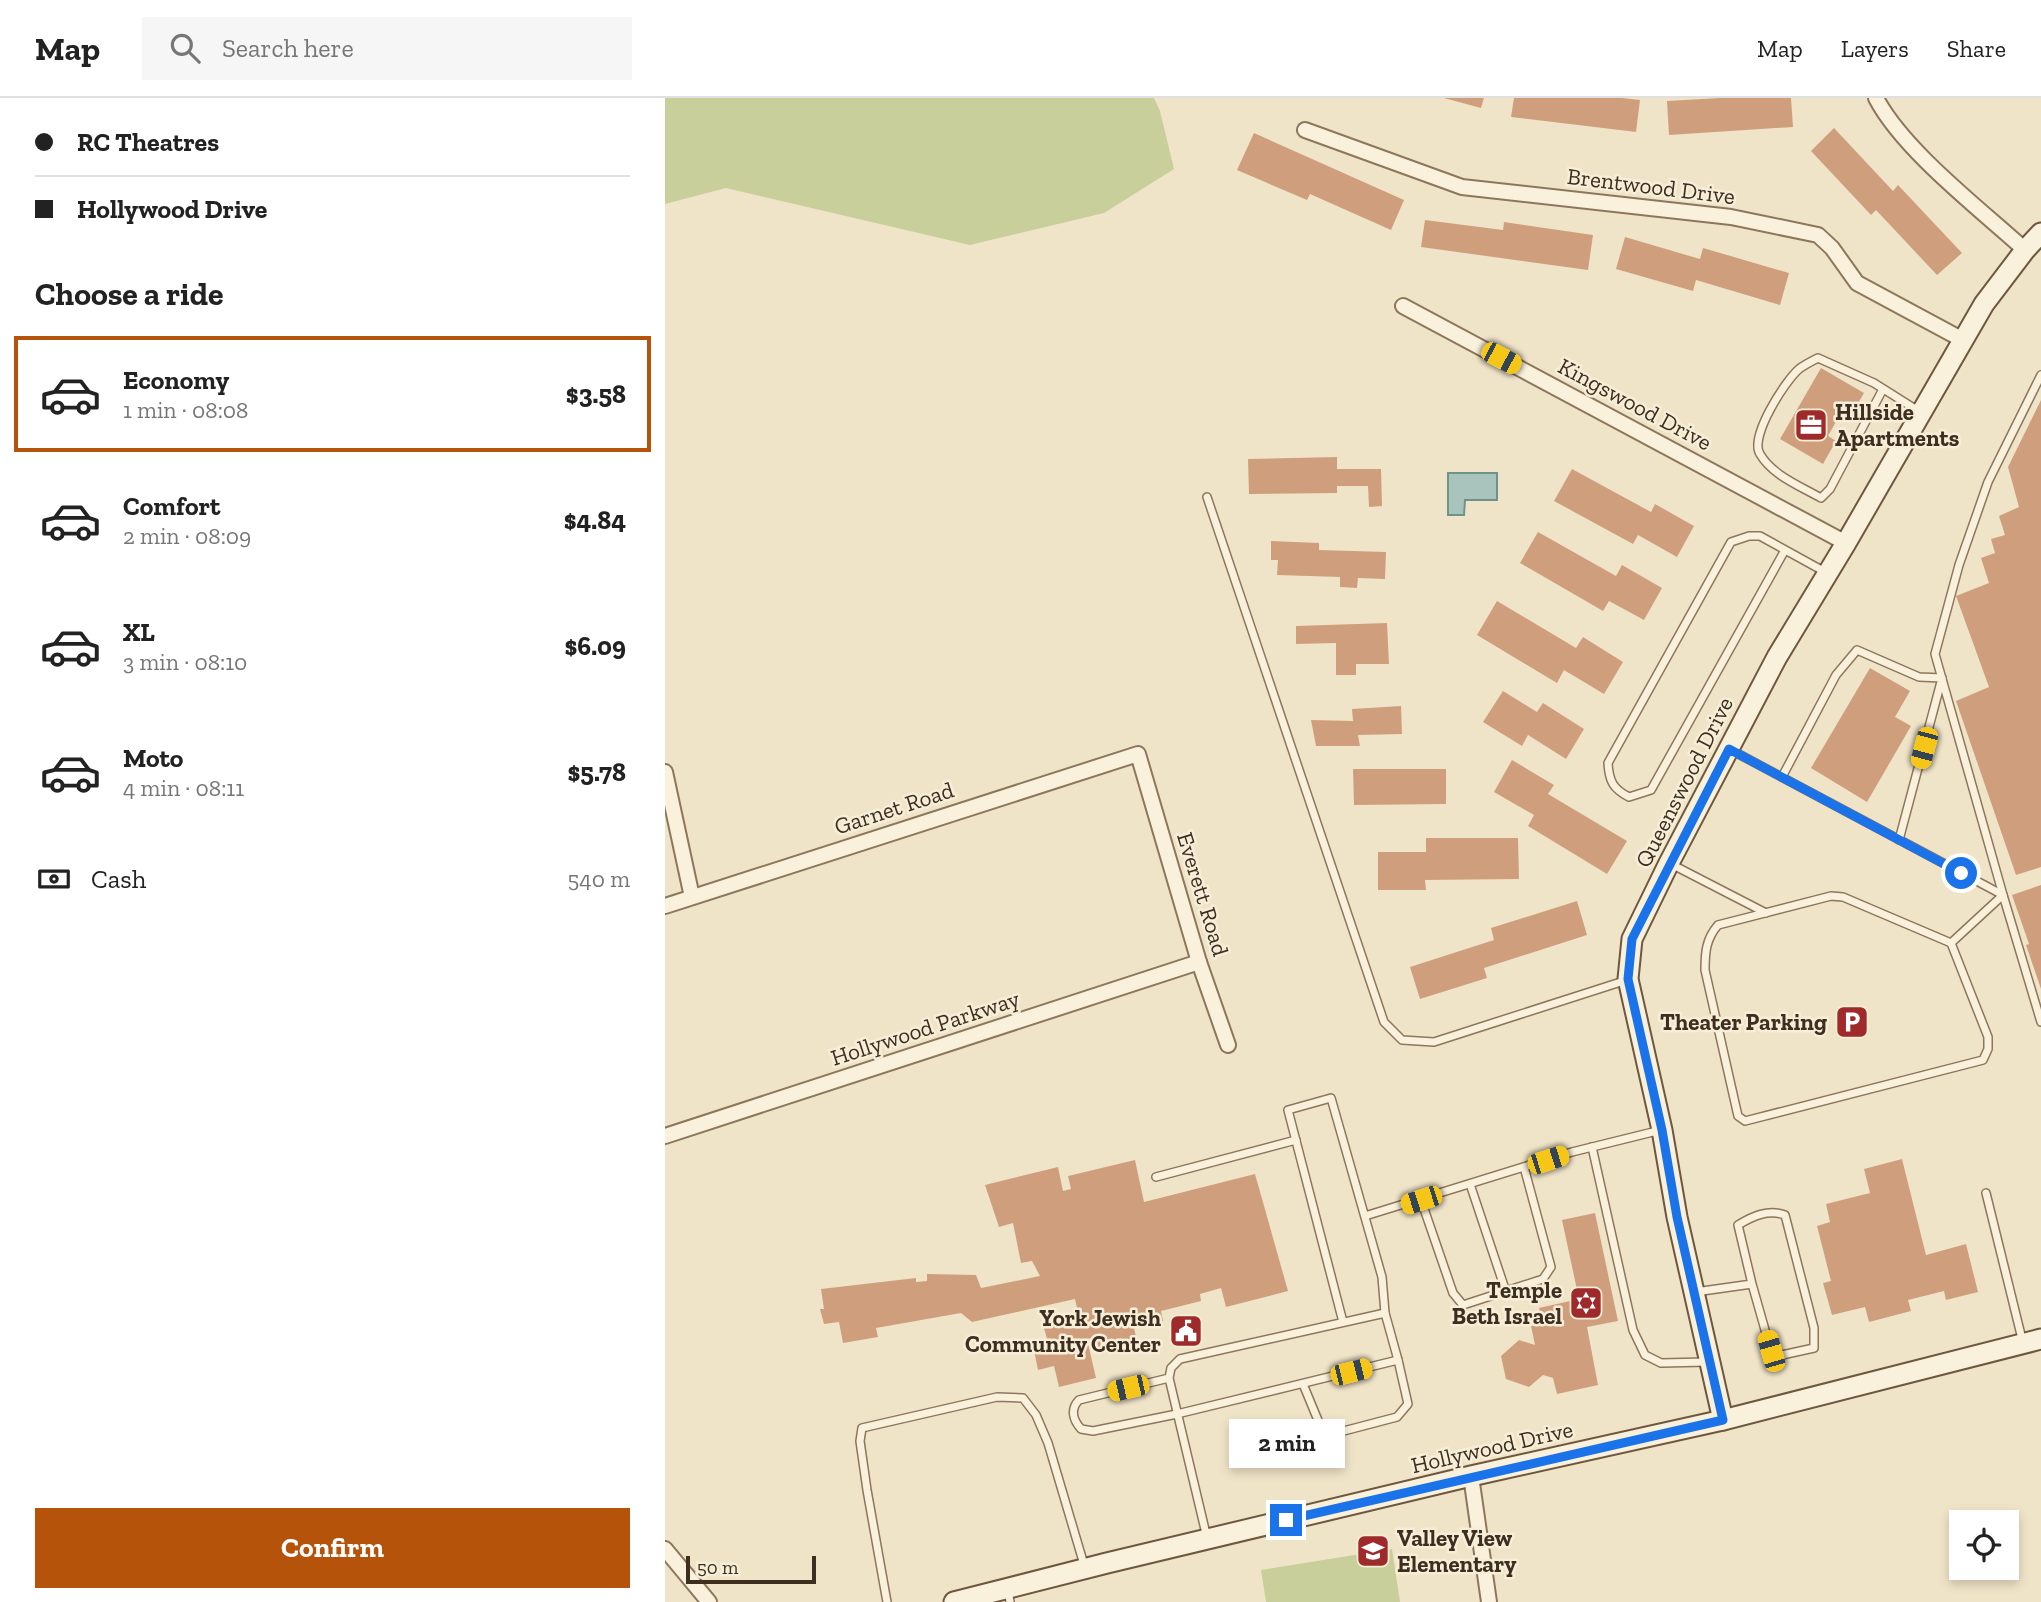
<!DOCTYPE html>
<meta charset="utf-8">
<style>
:root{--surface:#fff;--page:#f6f6f6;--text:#222;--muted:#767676;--line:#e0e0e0;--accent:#b45309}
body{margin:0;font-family:"Zilla Slab",serif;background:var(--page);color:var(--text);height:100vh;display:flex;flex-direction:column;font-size:26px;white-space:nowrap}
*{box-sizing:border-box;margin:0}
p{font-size:23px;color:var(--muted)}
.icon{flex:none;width:38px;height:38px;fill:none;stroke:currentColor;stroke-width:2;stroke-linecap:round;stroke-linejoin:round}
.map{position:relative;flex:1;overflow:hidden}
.side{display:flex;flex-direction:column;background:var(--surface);width:665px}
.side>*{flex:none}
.hud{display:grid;align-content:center;height:154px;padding:0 35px;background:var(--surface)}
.fabs{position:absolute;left:1284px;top:1412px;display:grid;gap:14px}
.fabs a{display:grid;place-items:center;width:70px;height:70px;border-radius:0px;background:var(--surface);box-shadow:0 4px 10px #0003;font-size:35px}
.scale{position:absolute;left:21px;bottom:18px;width:130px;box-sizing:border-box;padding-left:7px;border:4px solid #3d2e20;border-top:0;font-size:19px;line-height:24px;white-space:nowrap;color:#3d2e20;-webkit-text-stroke:5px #f7eed8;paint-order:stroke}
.end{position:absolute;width:32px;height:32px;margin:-16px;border:9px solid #1a73e8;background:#fff;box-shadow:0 0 0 4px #fff}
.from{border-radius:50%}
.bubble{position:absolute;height:49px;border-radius:0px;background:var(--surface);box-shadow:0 4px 10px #0003;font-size:23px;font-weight:700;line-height:49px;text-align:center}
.car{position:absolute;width:21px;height:42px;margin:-21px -10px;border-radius:9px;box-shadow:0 0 5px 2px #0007;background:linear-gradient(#f5c518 24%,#345 0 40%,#f5c518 0 76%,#345 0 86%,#f5c518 0)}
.hud b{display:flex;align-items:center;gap:24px;height:66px;font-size:26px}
.hud b+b{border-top:2px solid var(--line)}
.hud i{width:18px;height:18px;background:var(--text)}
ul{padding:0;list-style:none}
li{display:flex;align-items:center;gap:21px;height:116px;margin:0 14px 10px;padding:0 21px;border:4px solid transparent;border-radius:0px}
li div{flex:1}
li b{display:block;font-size:26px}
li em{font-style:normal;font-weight:700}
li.on{border-color:var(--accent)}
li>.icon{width:63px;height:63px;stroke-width:1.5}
h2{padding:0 35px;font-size:32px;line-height:84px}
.pay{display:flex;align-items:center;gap:18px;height:77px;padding:0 35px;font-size:26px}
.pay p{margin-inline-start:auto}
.cta{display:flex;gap:14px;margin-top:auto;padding:14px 35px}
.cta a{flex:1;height:80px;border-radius:0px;background:var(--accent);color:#fff;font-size:28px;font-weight:700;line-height:80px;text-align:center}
header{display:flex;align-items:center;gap:42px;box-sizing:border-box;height:98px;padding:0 35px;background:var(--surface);border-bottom:2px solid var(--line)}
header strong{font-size:33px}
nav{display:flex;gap:38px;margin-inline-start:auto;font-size:24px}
.search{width:490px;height:63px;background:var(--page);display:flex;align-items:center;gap:18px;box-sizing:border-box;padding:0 24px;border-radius:0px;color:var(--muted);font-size:26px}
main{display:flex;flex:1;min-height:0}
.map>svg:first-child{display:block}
.green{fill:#c9cf9b}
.water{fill:#a9c4bc;stroke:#6f938a;stroke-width:2}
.building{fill:#cf9f7d}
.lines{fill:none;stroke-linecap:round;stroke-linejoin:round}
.lane-casing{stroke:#8d765c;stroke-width:10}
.street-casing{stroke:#8d765c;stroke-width:18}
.secondary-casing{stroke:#6f573f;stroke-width:23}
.lane{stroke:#faf1dc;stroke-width:7}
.street{stroke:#faf1dc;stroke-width:14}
.secondary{stroke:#faf1dc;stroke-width:19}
.route{stroke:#1a73e8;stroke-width:9}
.labels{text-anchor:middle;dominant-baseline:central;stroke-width:5;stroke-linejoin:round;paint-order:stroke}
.street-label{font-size:23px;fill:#3d2e20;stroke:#f7eed8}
.poi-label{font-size:23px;font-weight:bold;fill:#3d2e20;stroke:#f7eed8;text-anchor:end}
</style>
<header>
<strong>Map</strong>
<div class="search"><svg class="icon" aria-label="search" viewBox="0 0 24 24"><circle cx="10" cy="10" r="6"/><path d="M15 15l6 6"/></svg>Search here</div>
<nav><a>Map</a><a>Layers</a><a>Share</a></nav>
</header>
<main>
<section class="side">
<div class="hud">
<b><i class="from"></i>RC Theatres</b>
<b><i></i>Hollywood Drive</b>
</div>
<h2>Choose a ride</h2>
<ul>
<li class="on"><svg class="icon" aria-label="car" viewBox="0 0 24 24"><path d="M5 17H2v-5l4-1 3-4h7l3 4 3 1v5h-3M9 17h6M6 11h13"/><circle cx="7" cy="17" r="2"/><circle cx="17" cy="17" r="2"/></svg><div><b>Economy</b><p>1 min · 08:08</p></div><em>$3.58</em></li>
<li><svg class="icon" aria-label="car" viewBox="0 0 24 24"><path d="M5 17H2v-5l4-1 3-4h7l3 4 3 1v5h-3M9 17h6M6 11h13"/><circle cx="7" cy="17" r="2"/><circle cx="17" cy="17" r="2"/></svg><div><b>Comfort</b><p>2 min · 08:09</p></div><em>$4.84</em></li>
<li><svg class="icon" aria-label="car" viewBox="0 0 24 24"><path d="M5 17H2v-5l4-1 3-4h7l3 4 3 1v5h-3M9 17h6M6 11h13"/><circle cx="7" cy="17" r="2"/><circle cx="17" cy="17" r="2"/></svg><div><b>XL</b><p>3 min · 08:10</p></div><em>$6.09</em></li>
<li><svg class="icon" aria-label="car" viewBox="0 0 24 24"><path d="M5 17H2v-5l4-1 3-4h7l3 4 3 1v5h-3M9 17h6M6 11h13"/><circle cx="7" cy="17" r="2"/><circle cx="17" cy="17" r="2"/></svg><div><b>Moto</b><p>4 min · 08:11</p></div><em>$5.78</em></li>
</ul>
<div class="pay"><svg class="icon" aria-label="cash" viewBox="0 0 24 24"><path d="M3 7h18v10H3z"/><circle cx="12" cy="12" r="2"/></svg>Cash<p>540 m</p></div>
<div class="cta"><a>Confirm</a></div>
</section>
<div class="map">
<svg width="1376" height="1504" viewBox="0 0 1376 1504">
<rect width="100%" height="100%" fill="#f0e4c8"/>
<g class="green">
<path d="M0,0h489l6,13 14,58 -70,44 -134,32 -244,-57 -61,16z"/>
<path d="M727,1451l8,53h-134l-5,-32z"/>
</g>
<path class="water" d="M783,375h49v27h-32l-1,15h-16z"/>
<g class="building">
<path d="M779,0h40l-3,10z"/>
<path d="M849,0h108l18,2 -4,32 -125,-15z"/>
<path d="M1055,0h71l2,29 -124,8 -2,-34z"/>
<path d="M1169,30l59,63 5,-6 64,68 -25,22 -61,-65 -5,5 -60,-64z"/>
<path d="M589,35l150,67 -13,30 -81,-36 -3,6 -70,-30z"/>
<path d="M760,122l78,10 1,-8 89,13 -5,35 -167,-23z"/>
<path d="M960,139l75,22 3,-11 86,25 -9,32 -84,-25 -3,11 -77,-22z"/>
<path d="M1156,270l43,25 -12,21 -9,-5 -15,27 8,5 -13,23 -43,-25z"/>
<path d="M1376,302v467l-25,8 -60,-174 33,-14 -33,-91 33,-13 -8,-25 14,-5 -4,-14 14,-4 -6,-19 20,-9 -11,-40z"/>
<path d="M672,359v12h44l1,37 -13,1 -1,-21h-31v7l-88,1 -1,-35z"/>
<path d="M907,371l79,43 4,-8 39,22 -17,31 -39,-22 -5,9 -79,-43z"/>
<path d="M873,434l78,44 6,-11 40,23 -18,32 -35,-19 -6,10 -83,-48z"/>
<path d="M606,443l48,2v7l67,2 -1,27 -27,-1 -1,10 -17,-1v-10l-63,-2 1,-15h-7z"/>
<path d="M832,503l79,47 7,-11 40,25 -19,32 -40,-24 -7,13 -80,-48z"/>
<path d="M722,525l2,41h-33v11h-20v-32l-40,1v-18z"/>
<path d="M1205,570l40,23 -15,26 16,9 -44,76 -56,-34z"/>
<path d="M838,593l34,21 6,-9 41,26 -18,30 -38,-24 -6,11 -39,-24z"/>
<path d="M736,608l1,28 -44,1 2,11h-44l-5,-26 42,1 -1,-12z"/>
<path d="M847,662l42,25 -6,9 79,47 -20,33 -79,-48 6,-11 -40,-23z"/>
<path d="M688,671h93v35l-92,1z"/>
<path d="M761,740h92l1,41 -94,1 1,10h-48v-38h48z"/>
<path d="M1376,787v104l-15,-44 3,-1 -17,-49z"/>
<path d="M912,803l10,34 -103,33 3,10 -67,21 -10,-32 84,-27 -3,-12z"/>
<path d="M1237,1061l24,96 40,-11 12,48 -32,8 -2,-9 -36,9 3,11 -42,11 -4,-15 -33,8 -9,-32 8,-2 -14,-55 13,-4 -4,-18 44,-11 -6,-24z"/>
<path d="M470,1062l9,42 111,-28 33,117 -62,16 -5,-19 -21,6 1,7 -40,10 2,10 -29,7 4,17 -38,9 -4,-17 -9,2 9,39 -37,9 -5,-21 -16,4 -4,-20 15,-5 -6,-20 36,-8 -4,-18 -103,23 -11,-9 -85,15 2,9 -35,6 -4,-21 -15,2 -4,-15h4l-3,-20 95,-11v4l11,-1v-7l49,1 5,13 59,-12 -8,-15 -11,2 -8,-40 -14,4 -14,-42 73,-18 5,24 8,-2 -3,-13z"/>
<path d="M930,1115l23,108 -31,6 11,58 -41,9 -4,-16 -10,-3 -14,12 -23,-8 -5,-23 18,-16 16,5 -4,-19 11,-2 -3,-16 40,-9 -17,-79z"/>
</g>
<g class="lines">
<defs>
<g id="lane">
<path d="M1218,291l-53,100 -9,9c-21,-12 -49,-23 -61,-44 -11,-17 25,-73 39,-85 5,-4 13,-8 19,-11l56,25 46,29"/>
<path d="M542,399l177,525 18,18 32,2 193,-62"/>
<path d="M1120,452l-134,240 -22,7c-16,-8 -20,-16 -21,-34l123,-221 18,-6h11l67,37"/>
<path d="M1066,652l272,145 38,127"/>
<path d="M1117,679l54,-102 21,-25 62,27 23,1 -43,162"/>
<path d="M1006,766l95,49"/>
<path d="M1166,798l12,1 108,46 37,94v12l-5,11 -238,61 -7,-5 -33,-146c0,-18 1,-31 13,-45z"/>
<path d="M1286,845l52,-48 -68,-241 24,-89 29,-83 53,-107"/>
<path d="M927,1049l41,183 12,25 16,8 46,-1"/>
<path d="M491,1079l140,-37"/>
<path d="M805,1086l36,108"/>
<path d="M1321,1095l37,150"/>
<path d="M756,1102l32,93 10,12 80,-26 8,-12 -27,-100"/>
<path d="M700,1118l207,-64 89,-22"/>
<path d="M1030,1194l57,-8 19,67 11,4 32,-7v-20l-29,-113c-17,-6 -32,1 -47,10l14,59"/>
<path d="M678,1224l-55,-212 43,-12 51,179 3,36"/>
<path d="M504,1280l-90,22c-9,9 -6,20 2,29l12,2 84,-17 221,-54 -13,-47 -205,46 -9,9 -2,10 38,160"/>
<path d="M638,1286l19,46 14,3 61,-16 11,-13 -10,-44"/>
<path d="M343,1491l2,13"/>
<path d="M222,1504l-20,-112 -7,-49 2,-13 135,-31 26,1 13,17 12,28 37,125"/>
</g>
<g id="street">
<path d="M1211,0c27,52 104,111 149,152"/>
<path d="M640,32l157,57 269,30 87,18 14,13 25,35 106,57"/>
<path d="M738,208l443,237"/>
<path d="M0,674l27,125"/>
<path d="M0,808l473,-152 61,208 29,83"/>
<path d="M0,1038l534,-174"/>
<path d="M806,1378l18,126"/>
<path d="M0,1451l44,53"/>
</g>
<g id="secondary">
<path d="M1058,1322l-46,-203 -15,-87 -34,-151 4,-40 37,-76 108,-206 69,-114 138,-239 41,-54 16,-17"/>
<path d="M289,1504l153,-39 364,-87 252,-56 318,-81"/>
</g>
</defs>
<use href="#lane" class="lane-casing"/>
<use href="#street" class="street-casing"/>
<use href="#secondary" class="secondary-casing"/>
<use href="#lane" class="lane"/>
<use href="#street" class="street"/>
<use href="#secondary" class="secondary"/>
</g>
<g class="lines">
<path class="route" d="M621,1422l437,-100 -46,-203 -15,-87 -34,-151 4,-40 97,-190 232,124"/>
</g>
<defs>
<symbol id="office-square" viewBox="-11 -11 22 22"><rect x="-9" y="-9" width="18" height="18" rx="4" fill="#9e2a2b" stroke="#f7eed8"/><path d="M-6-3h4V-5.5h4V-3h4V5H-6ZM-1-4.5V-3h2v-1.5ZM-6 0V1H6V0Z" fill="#fff"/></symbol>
<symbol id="parking-square" viewBox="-11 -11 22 22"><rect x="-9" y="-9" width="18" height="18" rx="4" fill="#9e2a2b" stroke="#f7eed8"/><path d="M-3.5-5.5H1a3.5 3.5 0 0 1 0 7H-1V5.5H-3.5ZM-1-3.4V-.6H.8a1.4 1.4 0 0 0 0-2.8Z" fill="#fff"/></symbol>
<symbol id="synagogue-square" viewBox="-11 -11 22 22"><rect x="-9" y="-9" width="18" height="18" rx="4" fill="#9e2a2b" stroke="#f7eed8"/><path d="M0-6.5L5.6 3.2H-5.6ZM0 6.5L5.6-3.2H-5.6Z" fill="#fff"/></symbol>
<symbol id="civic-square" viewBox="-11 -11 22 22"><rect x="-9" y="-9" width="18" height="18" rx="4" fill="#9e2a2b" stroke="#f7eed8"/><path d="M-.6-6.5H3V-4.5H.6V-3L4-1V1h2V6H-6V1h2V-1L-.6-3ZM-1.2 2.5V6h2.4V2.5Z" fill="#fff"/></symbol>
<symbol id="school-square" viewBox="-11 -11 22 22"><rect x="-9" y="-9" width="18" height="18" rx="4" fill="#9e2a2b" stroke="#f7eed8"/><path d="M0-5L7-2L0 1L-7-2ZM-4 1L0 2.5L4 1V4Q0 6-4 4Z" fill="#fff"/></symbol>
</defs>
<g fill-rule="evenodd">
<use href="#office-square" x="1127" y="308" width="38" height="38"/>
<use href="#parking-square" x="1168" y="905" width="38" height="38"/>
<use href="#synagogue-square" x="902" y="1186" width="38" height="38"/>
<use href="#civic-square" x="502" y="1214" width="38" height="38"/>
<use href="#school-square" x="689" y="1434" width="38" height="38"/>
</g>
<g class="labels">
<g class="street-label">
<text transform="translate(986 88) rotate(7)">Brentwood Drive</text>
<text transform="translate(970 306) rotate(28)">Kingswood Drive</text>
<text transform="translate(1019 684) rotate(-63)">Queenswood Drive</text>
<text transform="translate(229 710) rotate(-18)">Garnet Road</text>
<text transform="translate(538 796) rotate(73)">Everett Road</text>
<text transform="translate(260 930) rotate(-18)">Hollywood Parkway</text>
<text transform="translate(827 1349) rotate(-13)">Hollywood Drive</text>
</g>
<g class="poi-label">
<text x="1170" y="314" text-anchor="start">Hillside<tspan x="1170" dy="26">Apartments</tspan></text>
<text x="1162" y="924">Theater Parking</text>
<text x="897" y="1192">Temple<tspan x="897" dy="26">Beth Israel</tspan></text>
<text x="496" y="1220">York Jewish<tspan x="496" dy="26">Community Center</tspan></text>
<text x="732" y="1440" text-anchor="start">Valley View<tspan x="732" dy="26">Elementary</tspan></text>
</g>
</g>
</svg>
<div class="fabs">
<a><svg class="icon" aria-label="locate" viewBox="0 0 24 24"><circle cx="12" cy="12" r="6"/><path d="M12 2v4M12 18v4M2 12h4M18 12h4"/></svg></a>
</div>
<div class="scale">50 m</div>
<i class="end from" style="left:1296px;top:775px"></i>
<i class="end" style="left:621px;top:1422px"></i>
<div class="bubble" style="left:564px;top:1321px;width:116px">2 min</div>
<i class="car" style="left:836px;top:260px;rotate:118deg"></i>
<i class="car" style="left:1259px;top:650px;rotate:195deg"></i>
<i class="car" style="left:883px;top:1062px;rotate:72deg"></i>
<i class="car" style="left:756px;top:1102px;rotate:252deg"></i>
<i class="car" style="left:1106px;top:1253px;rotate:344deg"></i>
<i class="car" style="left:686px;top:1274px;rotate:76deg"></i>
<i class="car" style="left:463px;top:1290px;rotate:257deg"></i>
</div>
</main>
